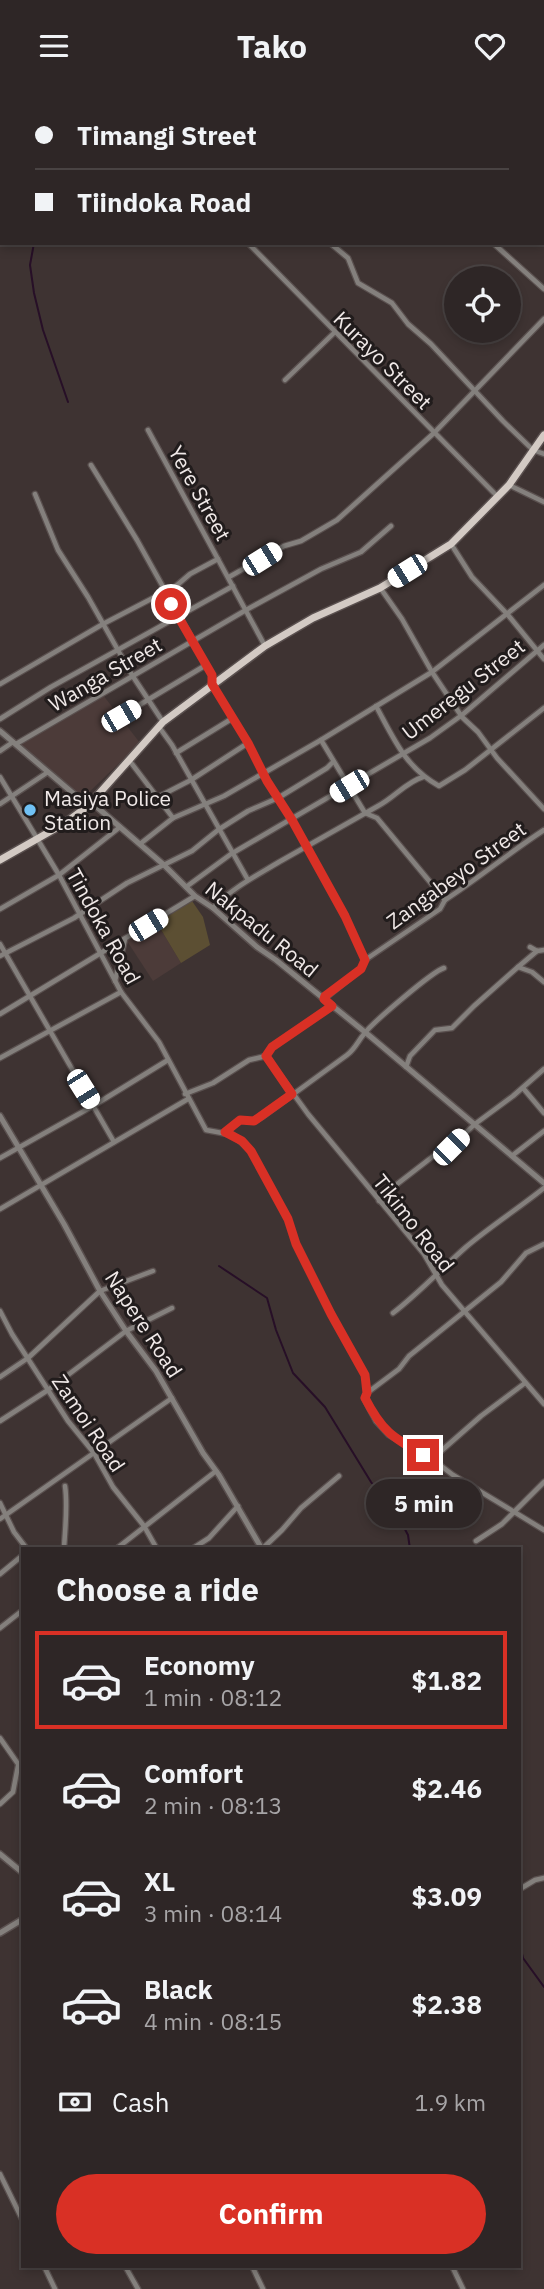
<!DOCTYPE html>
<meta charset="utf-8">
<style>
:root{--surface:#2e2626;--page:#3a3232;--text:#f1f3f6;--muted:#a7a5a7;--line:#494343;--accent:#d93025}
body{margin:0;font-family:"IBM Plex Sans",sans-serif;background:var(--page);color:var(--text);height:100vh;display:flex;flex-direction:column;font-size:26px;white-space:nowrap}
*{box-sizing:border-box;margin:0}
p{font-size:23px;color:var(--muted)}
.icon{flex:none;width:38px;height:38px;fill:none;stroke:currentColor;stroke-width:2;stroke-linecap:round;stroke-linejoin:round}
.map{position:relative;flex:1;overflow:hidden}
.drawer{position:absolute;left:21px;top:1456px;width:500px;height:721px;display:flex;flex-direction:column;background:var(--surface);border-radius:0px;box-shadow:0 4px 10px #0003,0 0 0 2px var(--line)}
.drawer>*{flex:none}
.top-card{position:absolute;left:0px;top:0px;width:544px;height:154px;box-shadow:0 4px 10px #0003,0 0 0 2px var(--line);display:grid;align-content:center;height:154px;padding:0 35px;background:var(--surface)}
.controls{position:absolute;left:444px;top:175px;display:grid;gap:14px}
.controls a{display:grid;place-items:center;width:77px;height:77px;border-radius:50%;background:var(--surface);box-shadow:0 4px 10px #0003,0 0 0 2px var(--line);font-size:35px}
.end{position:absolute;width:32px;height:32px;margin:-16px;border:9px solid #d93025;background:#fff;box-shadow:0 0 0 4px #fff}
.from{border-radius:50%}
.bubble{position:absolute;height:49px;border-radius:24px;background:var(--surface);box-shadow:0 4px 10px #0003,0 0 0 2px var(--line);font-size:23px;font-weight:700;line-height:49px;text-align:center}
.car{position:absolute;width:21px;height:42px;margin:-21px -10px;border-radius:9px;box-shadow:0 0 5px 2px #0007;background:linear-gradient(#fff 24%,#345 0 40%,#fff 0 76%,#345 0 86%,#fff 0)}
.top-card b{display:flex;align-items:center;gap:24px;height:66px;font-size:26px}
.top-card b+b{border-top:2px solid var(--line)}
.top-card i{width:18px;height:18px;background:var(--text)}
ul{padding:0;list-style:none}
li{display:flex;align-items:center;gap:21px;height:98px;margin:0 14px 10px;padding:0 21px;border:4px solid transparent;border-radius:0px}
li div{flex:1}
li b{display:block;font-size:26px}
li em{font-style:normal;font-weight:700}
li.current{border-color:var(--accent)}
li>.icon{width:63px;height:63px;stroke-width:1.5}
h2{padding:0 35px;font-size:32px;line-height:84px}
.pay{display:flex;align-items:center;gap:18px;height:77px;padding:0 35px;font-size:26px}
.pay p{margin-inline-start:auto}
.primary-button{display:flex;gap:14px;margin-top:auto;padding:14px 35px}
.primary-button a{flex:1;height:80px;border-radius:42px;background:var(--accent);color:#fff;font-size:28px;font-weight:700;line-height:80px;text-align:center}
header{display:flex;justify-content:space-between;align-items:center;height:91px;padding:0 35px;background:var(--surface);font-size:32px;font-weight:700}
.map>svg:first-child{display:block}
.built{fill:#4c3b39}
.green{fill:#5c4f33}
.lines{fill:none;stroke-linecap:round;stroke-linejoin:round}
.stream{stroke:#270f27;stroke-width:2}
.minor-casing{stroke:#5a504f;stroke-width:7}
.tertiary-casing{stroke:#5a504f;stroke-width:8}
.primary-casing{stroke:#5a504f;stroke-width:10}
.minor{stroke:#84807d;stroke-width:4.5}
.tertiary{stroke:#84807d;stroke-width:5}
.primary{stroke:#d3cac4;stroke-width:7}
.route{stroke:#d93025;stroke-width:9}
.poi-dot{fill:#70c1f4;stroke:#211c1c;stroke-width:2.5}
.labels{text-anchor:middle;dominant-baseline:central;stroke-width:6;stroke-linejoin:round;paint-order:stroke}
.street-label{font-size:21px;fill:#f0e9e8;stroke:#211c1c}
.poi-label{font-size:21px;fill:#f0e9e8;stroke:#211c1c;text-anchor:start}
</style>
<header><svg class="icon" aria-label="menu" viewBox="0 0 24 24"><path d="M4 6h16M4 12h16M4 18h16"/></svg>Tako<svg class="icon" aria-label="heart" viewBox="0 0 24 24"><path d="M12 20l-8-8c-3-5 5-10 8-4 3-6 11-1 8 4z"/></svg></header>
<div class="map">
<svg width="544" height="2198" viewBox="0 0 544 2198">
<rect width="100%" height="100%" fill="#3e3332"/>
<g class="built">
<path d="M103,604l37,48 -58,56 -62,-55z"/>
<path d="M157,832l24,40 -28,18 -26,-40z"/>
</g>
<path class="green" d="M192,810l11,16 7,28 -29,18 -24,-40z"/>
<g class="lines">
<g class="stream">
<path d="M10,0v2"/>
<path d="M34,152l-4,22 4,28 9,37 25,72"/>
<path d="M219,1175l48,32 9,32 17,43 32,34 46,75 28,36 9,17 2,14"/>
<path d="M520,1854l3,13 21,29"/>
</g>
<defs>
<g id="minor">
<path d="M95,0l2,2"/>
<path d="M184,0l2,2"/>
<path d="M351,0l2,2"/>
<path d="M479,0l1,2"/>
<path d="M542,59l2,1"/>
<path d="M248,152l249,253"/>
<path d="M330,152l18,15 10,25 34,20 16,21 23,20 72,77 30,29 11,4"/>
<path d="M493,152l51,46"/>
<path d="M285,289l50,-48"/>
<path d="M148,339l117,216"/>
<path d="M91,374l46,75 75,135v9l36,59 19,38 25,39 53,96 20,44"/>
<path d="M509,394l35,17"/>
<path d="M35,403l23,56 30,47 44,78 31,47"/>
<path d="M451,453l21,33 36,38 36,44"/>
<path d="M229,486l55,-31 17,-5 36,-21 97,-87 110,-114"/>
<path d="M381,498l21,30 30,53 30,45 16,15 19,26 47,51"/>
<path d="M0,593l103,-60 73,-38 14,-12 28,-15"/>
<path d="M376,615c18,33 29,61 63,80l26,-16 79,-62"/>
<path d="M121,625l85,-51"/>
<path d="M0,628l51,-32 182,-101"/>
<path d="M159,636l13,18 76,135"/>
<path d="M321,649l44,73 12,5 68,82"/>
<path d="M16,653l230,-134 75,-41 40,-17 30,-26"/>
<path d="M0,660l13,-9"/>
<path d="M176,662l57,-35"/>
<path d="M129,669l44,58"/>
<path d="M0,686l59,98 62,117 38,50 47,88 27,5 18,16 37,68 8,25 35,70 34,61 2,18 -3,5 12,23 13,14 34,20 9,4 21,16 91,55"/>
<path d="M158,706l33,-17 57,-37"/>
<path d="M0,713l48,-32"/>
<path d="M140,753l33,-26 51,-22 97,-56 111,-68 112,-87"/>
<path d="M186,796l45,-33 199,-116 32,-23 82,-70"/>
<path d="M213,817c19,-20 43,-32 66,-46 33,-19 66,-37 99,-56 16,-8 28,-24 45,-29"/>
<path d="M0,818l59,-34 61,-48"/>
<path d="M0,853l114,198"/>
<path d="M530,856l7,4 7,-1"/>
<path d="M537,860l-19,16 14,5 12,10"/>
<path d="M0,865l74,-38 53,-35 65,-32 26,-21 30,-19 30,-13 49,-30 6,-6"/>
<path d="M115,890l10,-42"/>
<path d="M324,908l37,-30 4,-9 75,-51 5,-9c34,-22 65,-48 99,-70"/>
<path d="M0,923l195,-118"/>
<path d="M266,965l42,58 116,140 18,31 102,119"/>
<path d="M0,967l121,-66"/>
<path d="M406,976l4,-11 25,-26 17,-2 22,-22 44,-39"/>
<path d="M523,997l21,25"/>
<path d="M185,1003l28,-11 36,-23 17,-4 6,-9 60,-41"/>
<path d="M225,1041l15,-12 15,1 7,-4 85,-62c8,-6 11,-14 17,-21 8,-11 69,-63 80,-66"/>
<path d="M513,1064l31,-24"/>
<path d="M0,1067l93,-52 75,-46"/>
<path d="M379,1110l13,-13 44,-34 15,-7 24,-23 38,-28 31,-27"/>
<path d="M0,1118l188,-110"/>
<path d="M0,1220l12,23 56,87 26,32 19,34 31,39 13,23"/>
<path d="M393,1222c26,-20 48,-44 73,-66 25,-21 53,-39 78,-59"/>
<path d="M0,1286l28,-19 72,-67 53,-20"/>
<path d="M367,1302l32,-24 10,-13 92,-74 25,-29 18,-9"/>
<path d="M0,1330l48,-31 78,-59 46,-23"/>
<path d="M432,1368l49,-43 44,-33"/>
<path d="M0,1412l14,29 13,17"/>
<path d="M0,1428l172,-121"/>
<path d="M476,1450l26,-17 42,-42"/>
<path d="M64,1458c1,-21 4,-43 1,-63"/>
<path d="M116,1458l100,-78"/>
<path d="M192,1458l17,-11 29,-32"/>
<path d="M262,1458l20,-19 19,-22 38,-32"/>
<path d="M0,1483l23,-19"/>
<path d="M0,1537l23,-18"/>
<path d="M0,1647l23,33"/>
<path d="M0,1713l13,-12 5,-26"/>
<path d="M520,1798l15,-9 9,-2"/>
<path d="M0,2083l23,47"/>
<path d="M44,2175l11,23"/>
<path d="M125,2175l13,23"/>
<path d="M252,2175l11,23"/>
<path d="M452,2175l11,23"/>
</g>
<g id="tertiary">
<path d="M54,2l1,-2"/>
<path d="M0,62l2,-3"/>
<path d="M0,640l88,75"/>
<path d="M91,711l73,63 31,31 18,12 44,39 19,13 95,77 173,146"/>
<path d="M0,1025l64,108 36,67 26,40 30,40 47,82 16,22 43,74"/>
<path d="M0,1763l23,19"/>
<path d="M0,1842l23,-14"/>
</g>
<path id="primary" d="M0,769l65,-37 23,-17 75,-84 102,-76 48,-28 67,-30 71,-44 58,-59 35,-50"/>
</defs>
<use href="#minor" class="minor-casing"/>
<use href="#tertiary" class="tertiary-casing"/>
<use href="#primary" class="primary-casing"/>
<use href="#minor" class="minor"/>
<use href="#tertiary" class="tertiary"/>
<use href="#primary" class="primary"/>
</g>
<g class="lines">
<path class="route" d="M171,513l41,71v9l36,59 19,38 25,39 53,96 20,44 -4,9 -36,27 -1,3 8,7 -60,41 -6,9 26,38 -38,27 -14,-1 -15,12 17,9 9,10 37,68 8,25 35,70 34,61 2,18 -2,5c17,33 27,39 58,57"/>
</g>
<circle class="poi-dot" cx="30" cy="719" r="7"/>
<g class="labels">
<g class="street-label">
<text transform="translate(383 269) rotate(45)">Kurayo Street</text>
<text transform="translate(200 402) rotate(61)">Yere Street</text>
<text transform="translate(105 583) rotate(-30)">Wanga Street</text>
<text transform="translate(463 598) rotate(-38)">Umeregu Street</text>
<text transform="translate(456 784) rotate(-36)">Zangabeyo Street</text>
<text transform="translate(104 835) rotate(61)">Tindoka Road</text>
<text transform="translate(262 838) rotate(39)">Nakpadu Road</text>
<text transform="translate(414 1132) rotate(52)">Tikimo Road</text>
<text transform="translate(144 1233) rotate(57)">Napere Road</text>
<text transform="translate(89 1332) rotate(56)">Zamoi Road</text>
</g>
<g class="poi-label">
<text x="44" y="707">Masiya Police<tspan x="44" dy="24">Station</tspan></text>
</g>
</g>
</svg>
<div class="controls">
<a><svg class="icon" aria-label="locate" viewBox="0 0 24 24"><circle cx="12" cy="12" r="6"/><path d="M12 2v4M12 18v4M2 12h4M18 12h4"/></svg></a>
</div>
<i class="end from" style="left:171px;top:513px"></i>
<i class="end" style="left:423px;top:1364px"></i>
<div class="bubble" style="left:366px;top:1388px;width:116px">5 min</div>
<i class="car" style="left:262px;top:468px;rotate:58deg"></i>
<i class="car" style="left:407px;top:480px;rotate:238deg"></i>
<i class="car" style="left:121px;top:625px;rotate:60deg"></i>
<i class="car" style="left:349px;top:695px;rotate:239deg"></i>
<i class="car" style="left:148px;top:834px;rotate:59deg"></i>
<i class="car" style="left:83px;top:998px;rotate:148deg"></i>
<i class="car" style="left:451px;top:1056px;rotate:45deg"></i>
<div class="top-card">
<b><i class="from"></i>Timangi Street</b>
<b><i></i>Tiindoka Road</b>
</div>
<section class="drawer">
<h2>Choose a ride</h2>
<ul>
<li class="current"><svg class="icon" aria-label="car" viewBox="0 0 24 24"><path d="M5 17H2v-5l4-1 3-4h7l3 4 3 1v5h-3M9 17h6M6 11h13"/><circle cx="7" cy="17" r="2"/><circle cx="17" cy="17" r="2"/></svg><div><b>Economy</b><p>1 min · 08:12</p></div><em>$1.82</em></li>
<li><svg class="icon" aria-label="car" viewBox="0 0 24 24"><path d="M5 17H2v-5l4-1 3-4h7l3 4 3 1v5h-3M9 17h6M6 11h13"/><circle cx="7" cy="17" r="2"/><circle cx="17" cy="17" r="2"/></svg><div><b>Comfort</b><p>2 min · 08:13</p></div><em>$2.46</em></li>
<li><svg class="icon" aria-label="car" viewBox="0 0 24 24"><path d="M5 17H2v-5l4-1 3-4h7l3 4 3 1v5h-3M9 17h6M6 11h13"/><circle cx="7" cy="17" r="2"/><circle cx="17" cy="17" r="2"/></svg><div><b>XL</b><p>3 min · 08:14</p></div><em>$3.09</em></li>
<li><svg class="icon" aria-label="car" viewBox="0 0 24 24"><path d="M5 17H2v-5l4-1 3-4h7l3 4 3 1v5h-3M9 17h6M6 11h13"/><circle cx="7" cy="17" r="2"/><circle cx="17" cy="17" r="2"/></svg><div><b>Black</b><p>4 min · 08:15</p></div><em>$2.38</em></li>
</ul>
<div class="pay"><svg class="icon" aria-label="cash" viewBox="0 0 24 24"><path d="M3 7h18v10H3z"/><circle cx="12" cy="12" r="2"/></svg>Cash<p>1.9 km</p></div>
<div class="primary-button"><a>Confirm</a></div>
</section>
</div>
